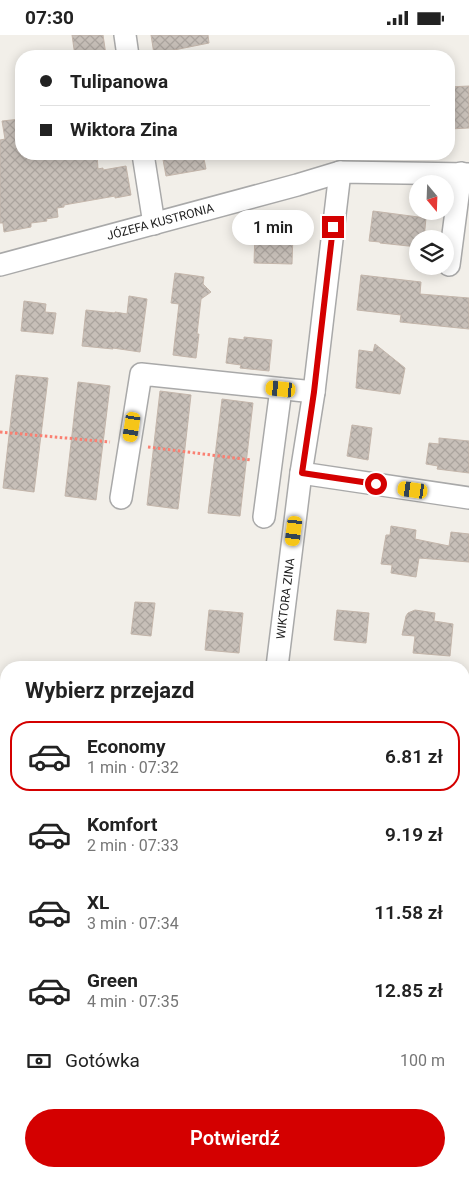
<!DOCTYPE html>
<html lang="pl">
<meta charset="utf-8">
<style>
:root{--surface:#fff;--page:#f6f6f6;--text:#222;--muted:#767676;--line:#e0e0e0;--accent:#d40000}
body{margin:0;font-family:Roboto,sans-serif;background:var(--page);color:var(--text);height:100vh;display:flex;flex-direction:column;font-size:19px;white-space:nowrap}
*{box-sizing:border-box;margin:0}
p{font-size:16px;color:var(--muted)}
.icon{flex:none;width:28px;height:28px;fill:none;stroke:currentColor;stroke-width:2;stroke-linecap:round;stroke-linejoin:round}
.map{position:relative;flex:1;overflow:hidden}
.drawer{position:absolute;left:0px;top:626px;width:470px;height:516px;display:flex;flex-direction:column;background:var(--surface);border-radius:20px 20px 0 0;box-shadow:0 2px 12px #0003}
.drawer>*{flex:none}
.hud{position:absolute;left:15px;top:15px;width:440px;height:110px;border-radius:20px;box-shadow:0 2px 12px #0003;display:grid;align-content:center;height:110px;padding:0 25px;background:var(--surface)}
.needle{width:32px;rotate:161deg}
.tools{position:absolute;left:409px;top:140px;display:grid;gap:10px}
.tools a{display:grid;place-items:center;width:45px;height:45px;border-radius:50%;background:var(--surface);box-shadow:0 2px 12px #0003;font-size:25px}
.end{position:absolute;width:22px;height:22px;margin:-11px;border:6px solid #d40000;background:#fff;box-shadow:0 0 0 2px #fff}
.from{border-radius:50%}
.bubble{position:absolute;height:35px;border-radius:18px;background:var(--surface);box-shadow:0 2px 12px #0003;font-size:16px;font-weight:600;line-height:35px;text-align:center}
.car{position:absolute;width:15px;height:30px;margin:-15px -8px;border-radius:6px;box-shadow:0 0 4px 1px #0007;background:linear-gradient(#f5c518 24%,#345 0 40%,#f5c518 0 76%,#345 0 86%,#f5c518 0)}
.hud b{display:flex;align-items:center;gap:18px;height:48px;font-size:19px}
.hud b+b{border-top:1px solid var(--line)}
.hud i{width:12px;height:12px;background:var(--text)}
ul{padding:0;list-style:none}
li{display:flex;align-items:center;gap:15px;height:70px;margin:0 10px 8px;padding:0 15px;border:2px solid transparent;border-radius:20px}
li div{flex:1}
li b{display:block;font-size:19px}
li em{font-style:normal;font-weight:600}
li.on{border-color:var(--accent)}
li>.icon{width:45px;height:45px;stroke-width:1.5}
h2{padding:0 25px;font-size:22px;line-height:60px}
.pay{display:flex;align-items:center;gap:12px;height:55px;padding:0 25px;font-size:19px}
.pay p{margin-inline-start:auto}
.primary-button{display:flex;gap:10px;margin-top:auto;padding:10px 25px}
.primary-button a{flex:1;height:58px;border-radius:30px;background:var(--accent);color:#fff;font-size:20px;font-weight:600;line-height:58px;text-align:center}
.status{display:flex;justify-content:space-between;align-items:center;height:35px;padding:0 25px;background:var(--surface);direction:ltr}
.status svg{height:14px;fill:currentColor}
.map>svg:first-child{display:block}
.building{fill:url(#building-cross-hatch);stroke:#c4b6ab}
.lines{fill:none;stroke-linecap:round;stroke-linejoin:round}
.minor-casing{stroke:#a9a9a9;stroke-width:24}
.path{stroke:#fa8072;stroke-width:3;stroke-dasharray:2.5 2.5;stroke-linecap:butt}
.minor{stroke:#fff;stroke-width:21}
.route{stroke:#d40000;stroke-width:6}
.labels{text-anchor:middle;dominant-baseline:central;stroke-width:4.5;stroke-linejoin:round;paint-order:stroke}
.street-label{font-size:12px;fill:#222;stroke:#fff}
</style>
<div class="status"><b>07:30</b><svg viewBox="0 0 49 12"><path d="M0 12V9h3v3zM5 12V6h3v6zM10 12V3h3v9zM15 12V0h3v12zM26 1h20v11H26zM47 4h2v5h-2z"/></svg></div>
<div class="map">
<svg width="469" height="1142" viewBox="0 0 469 1142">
<defs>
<pattern id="building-cross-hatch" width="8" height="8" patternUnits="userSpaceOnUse" patternTransform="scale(1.25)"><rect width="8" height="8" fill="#c7bfb8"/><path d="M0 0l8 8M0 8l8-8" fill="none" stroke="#aba49e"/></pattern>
</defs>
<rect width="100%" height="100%" fill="#f2efe9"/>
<g class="building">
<path d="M72,0h31l3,20 -31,1z"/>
<path d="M151,0h57l1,8 -55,11z"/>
<path d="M469,51v42l-20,1v-42z"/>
<path d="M21,84v35h76l1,15 5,-1v2l23,-4 5,29 -16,3v-2l-51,9v2l-7,1 1,9 -12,2 1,2 -16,2v4l-27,5 -1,-9h-3v-83l5,-1 -3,-18z"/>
<path d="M162,119h41l3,15 -40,7z"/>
<path d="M373,176l53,7 -2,21h-6v8l-38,-4v-1l-11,-1z"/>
<path d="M260,188l30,1 -1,10h4l-1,30 -38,-1 1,-30h4z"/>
<path d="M175,238l29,4 -1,7 8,8 -10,7 -4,35h2l-3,24 -23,-3 6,-51 -8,-1z"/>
<path d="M361,240l60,7 -1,12 49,4v31l-69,-7 1,-7 -44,-5z"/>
<path d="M129,261l18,3 -7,53 -27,-4v1l-31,-3 4,-36 29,3v-1l12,2z"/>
<path d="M24,266l22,3 -1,8 11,1 -3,21 -32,-3z"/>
<path d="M244,302l28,3 -3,31 -29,-3 1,-3 -15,-2 3,-25 15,2z"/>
<path d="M375,309l30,24 -5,26 -44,-6 3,-38 14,2z"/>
<path d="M16,340l32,3 -14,114 -31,-4z"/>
<path d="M78,347l32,4 -14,114 -31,-4z"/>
<path d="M160,356l31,4 -13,114 -31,-4z"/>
<path d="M222,364l31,4 -13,113 -32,-3z"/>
<path d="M352,390l20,3 -4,32 -21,-4z"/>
<path d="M439,403l30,3v32l-32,-4 1,-3 -12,-2 3,-21 10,1z"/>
<path d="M391,491l25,4 -1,9 34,7 2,-14 18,2v28l-50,-4 -3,19 -25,-4 1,-8 -11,-1 5,-29h4z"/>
<path d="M135,567l20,1 -4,33 -20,-2z"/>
<path d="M209,575l34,3 -4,40 -34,-3z"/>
<path d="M337,575l32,3 -3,30 -32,-3z"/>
<path d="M415,575l20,3 -1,8 19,3 -3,32 -37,-3 2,-17 -13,-1 4,-19 2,-3z"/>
</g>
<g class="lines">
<defs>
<g id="minor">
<path d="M125,0l3,21"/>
<path d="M143,119l11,70"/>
<path id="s1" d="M0,230l297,-80 43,-13 129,2"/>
<path d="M449,230l12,-92"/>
<path d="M301,438l168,25"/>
<path d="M121,463l20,-124 173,18"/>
<path d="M264,482l17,-128"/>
<path id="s2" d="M277,632l24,-194 13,-81 26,-220"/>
<path d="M0,742l6,1"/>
<path d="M464,798h5"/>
<path d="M464,1006h5"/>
<path d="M221,1142l1,-6"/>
</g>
</defs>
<use href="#minor" class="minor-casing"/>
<g class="path">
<path d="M0,397l110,10"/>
<path d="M148,412l103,13"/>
</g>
<use href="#minor" class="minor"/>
</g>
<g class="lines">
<path class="route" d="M333,192l-19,165 -12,81 74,11"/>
</g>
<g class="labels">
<g class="street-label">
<text stroke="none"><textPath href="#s1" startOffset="166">JÓZEFA KUSTRONIA</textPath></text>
<text stroke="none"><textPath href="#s2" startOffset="69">WIKTORA ZINA</textPath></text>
</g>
</g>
</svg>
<div class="tools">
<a><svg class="needle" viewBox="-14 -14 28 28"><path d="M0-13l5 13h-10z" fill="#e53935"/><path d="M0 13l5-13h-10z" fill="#767676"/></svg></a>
<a><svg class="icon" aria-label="layers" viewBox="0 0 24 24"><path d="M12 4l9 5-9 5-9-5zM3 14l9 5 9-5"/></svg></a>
</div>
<i class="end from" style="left:376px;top:449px"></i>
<i class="end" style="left:333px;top:192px"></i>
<div class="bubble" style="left:232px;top:175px;width:82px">1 min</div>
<i class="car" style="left:281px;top:354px;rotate:276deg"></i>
<i class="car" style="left:132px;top:392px;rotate:189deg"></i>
<i class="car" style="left:413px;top:455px;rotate:278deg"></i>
<i class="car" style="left:294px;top:496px;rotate:187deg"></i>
<div class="hud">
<b><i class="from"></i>Tulipanowa</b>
<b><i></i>Wiktora Zina</b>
</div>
<section class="drawer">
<h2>Wybierz przejazd</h2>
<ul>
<li class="on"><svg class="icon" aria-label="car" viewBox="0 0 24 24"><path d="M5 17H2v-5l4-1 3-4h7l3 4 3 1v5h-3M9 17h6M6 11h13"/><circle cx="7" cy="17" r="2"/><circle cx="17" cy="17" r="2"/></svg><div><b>Economy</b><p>1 min · 07:32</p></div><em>6.81 zł</em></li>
<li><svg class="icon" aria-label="car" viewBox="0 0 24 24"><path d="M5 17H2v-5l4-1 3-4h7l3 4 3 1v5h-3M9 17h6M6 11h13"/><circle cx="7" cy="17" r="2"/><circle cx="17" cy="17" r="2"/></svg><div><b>Komfort</b><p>2 min · 07:33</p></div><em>9.19 zł</em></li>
<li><svg class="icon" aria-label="car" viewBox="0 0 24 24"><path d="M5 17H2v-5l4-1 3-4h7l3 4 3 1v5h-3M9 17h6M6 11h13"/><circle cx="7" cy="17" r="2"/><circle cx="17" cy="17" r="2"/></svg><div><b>XL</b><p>3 min · 07:34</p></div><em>11.58 zł</em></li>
<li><svg class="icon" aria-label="car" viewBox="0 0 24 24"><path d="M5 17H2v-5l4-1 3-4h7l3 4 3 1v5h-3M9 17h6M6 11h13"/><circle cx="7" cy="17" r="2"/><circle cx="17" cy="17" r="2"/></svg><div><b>Green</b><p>4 min · 07:35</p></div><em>12.85 zł</em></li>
</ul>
<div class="pay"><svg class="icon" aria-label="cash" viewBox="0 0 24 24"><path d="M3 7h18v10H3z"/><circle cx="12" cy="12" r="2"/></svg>Gotówka<p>100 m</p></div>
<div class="primary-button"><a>Potwierdź</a></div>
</section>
</div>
